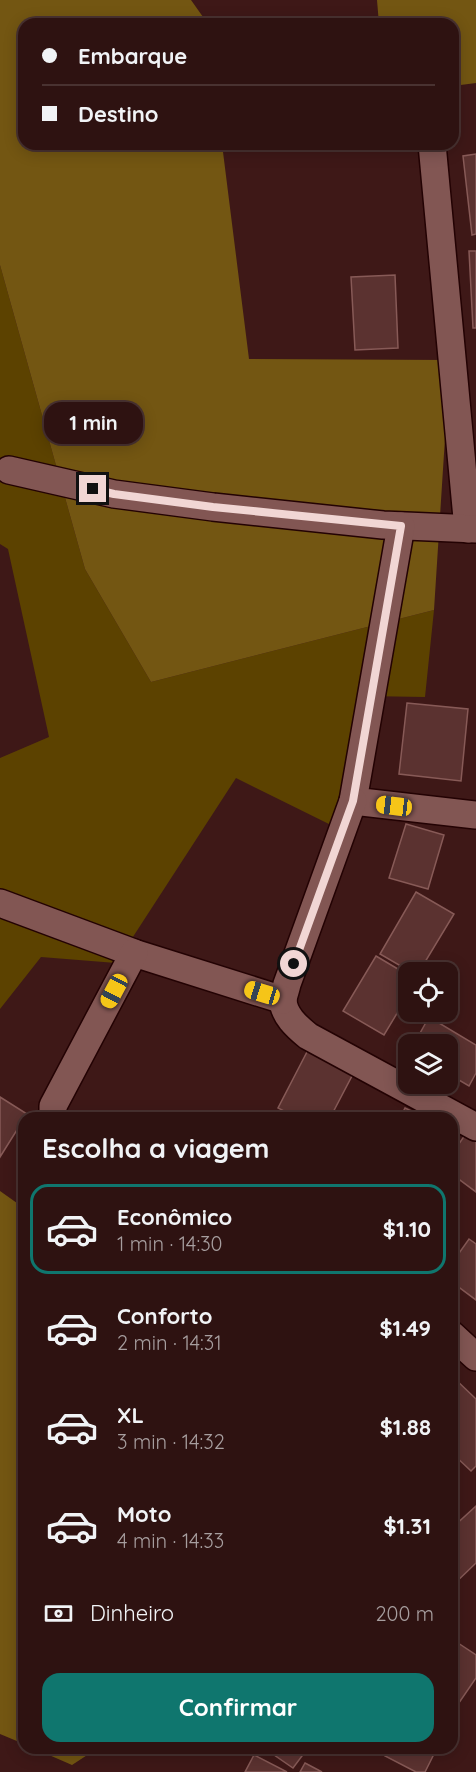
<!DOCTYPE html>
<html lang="pt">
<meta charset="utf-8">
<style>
:root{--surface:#2e1211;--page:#3a201f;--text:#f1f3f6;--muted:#a79e9f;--line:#493231;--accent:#0f766e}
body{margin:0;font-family:Quicksand,sans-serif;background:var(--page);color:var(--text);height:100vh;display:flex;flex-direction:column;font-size:22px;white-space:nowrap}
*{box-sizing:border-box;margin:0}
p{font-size:20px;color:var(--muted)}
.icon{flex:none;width:33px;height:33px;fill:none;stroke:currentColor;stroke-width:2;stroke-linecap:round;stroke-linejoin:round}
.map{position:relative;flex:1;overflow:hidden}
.sheet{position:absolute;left:18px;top:1112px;width:440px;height:642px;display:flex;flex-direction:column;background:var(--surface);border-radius:18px;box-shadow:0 3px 15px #0003,0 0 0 2px var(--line)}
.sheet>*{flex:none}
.banner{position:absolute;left:18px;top:18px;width:441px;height:132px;border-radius:18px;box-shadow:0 3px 15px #0003,0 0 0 2px var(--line);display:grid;align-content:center;height:132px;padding:0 24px;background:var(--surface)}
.tools{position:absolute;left:398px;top:962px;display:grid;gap:12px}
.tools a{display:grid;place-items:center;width:60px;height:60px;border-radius:12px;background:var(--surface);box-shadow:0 3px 15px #0003,0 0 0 2px var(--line);font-size:30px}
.end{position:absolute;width:27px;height:27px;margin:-14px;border:8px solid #f1d6d4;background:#111;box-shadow:0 0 0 3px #111}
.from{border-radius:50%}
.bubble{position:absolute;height:42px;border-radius:18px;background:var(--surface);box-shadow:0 3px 15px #0003,0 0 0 2px var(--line);font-size:20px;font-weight:800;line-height:42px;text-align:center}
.car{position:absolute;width:18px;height:36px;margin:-18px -9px;border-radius:8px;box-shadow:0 0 4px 2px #0007;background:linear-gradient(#f5c518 24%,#345 0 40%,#f5c518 0 76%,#345 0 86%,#f5c518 0)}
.banner b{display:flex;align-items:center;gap:21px;height:57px;font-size:22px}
.banner b+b{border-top:2px solid var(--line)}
.banner i{width:15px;height:15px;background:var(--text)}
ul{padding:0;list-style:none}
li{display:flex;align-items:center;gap:18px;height:90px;margin:0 12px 9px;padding:0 12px;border:3px solid transparent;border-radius:18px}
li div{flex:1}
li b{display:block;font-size:22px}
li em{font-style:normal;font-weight:800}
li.selected{border-color:var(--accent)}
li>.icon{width:54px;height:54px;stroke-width:1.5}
h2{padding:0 24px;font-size:27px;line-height:72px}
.pay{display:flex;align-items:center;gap:15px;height:66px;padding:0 24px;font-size:22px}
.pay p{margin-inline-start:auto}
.action{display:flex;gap:12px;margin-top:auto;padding:12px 24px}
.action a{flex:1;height:69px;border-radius:18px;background:var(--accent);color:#fff;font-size:24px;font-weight:800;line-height:69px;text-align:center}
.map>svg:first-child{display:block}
.green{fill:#5c4200}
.forest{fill:#735612}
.building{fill:#5b3230;stroke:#875a57;stroke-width:1.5}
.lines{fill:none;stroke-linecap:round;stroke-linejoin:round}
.minor-casing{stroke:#230203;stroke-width:30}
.minor{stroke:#825653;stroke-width:27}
.route{stroke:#f1d6d4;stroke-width:8}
</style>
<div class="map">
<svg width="476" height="1772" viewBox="0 0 476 1772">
<rect width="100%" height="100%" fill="#3e1817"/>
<path class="green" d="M0,265l85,304 66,113 283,-72 -9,87 -60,-1 -30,131 -99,-49 -120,185 -75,-6 -41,52v-251l49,-21 -41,-188 -8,-5z"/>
<g class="forest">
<path d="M0,0h191l17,24h-184v120h198l27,215 201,1 -16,250 -283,72 -66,-113 -85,-304z"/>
<path d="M377,0h99v83l-23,3v-62h-74z"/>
<path d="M0,1191l24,17v536l-24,-10z"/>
<path d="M33,1748h65l-26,17z"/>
</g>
<g class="building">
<path d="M476,154v80l-4,1 -9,-79z"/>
<path d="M469,251h7v77h-3z"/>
<path d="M395,275l3,73 -43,2 -4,-73z"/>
<path d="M407,703l61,6 -7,72 -62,-7z"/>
<path d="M406,824l38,11 -16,54 -39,-11z"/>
<path d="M416,892l38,22 -35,58h-8l-31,-18z"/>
<path d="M376,956l32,19v20l-24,40 -41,-24z"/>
<path d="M429,1017l47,28v28l-7,13 -22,-13v-29h-33z"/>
<path d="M308,1050l45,24 -23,44h-40l2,-3 -14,-7z"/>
<path d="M0,1097l27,17 -27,43z"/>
<path d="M405,1108l21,10h-26z"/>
<path d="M467,1132l9,7v53l-24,-18v-20z"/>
<path d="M469,1239l7,5v56l-24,-18v-19z"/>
<path d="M452,1376l24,23v67l-5,5 -19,-18z"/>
<path d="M476,1506v57l-24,23v-58z"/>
<path d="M452,1639l24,16v23l-24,35z"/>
<path d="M264,1748h44l-15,20z"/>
<path d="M389,1748h48l-12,24h-9l-31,-16z"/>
<path d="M254,1755l33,17h-42z"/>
<path d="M305,1763l17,9h-22z"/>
</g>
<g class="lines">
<defs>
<g id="minor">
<path d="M432,144l36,385"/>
<path d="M9,470l105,24 99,13 170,18 93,4"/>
<path d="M401,526l-48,275 123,14"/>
<path d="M353,801l-66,183c-1,5 -3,10 -4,15 0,16 14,28 25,37l168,91"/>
<path d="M0,903l134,50 149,47"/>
<path d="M53,1118v-12l81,-153"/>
<path d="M452,1335l24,22"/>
</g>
</defs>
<use href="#minor" class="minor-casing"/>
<use href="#minor" class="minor"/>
</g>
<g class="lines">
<path class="route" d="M93,489l21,5 99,13 188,19 -48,275 -59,163"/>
</g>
</svg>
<div class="tools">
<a><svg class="icon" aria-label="locate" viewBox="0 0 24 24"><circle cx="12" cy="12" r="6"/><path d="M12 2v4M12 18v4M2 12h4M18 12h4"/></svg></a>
<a><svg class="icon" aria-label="layers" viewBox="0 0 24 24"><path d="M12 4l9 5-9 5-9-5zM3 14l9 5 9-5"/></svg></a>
</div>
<i class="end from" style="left:294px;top:964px"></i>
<i class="end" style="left:93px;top:489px"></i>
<div class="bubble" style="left:44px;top:402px;width:99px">1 min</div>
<i class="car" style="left:394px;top:806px;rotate:277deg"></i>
<i class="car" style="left:114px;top:991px;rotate:208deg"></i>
<i class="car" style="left:262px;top:993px;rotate:287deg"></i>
<div class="banner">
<b><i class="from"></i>Embarque</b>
<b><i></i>Destino</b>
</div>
<section class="sheet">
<h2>Escolha a viagem</h2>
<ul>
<li class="selected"><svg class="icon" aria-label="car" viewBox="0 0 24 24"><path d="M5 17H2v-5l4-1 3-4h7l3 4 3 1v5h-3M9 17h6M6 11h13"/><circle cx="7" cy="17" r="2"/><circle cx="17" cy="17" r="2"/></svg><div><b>Econômico</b><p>1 min · 14:30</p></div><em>$1.10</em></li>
<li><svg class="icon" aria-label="car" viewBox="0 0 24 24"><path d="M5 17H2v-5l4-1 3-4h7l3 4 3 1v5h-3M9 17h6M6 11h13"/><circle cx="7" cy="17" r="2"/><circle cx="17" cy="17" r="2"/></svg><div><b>Conforto</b><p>2 min · 14:31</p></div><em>$1.49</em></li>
<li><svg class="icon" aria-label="car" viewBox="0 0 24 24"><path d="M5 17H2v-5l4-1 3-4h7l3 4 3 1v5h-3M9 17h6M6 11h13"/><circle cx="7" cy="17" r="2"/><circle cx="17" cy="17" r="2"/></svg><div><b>XL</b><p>3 min · 14:32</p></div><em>$1.88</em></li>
<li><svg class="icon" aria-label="car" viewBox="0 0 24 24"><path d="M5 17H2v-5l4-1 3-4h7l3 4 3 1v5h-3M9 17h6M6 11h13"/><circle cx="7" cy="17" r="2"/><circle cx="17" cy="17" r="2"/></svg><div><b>Moto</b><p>4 min · 14:33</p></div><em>$1.31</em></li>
</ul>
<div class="pay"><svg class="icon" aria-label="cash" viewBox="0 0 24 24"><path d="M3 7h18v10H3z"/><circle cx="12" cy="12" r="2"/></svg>Dinheiro<p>200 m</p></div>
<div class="action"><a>Confirmar</a></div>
</section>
</div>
